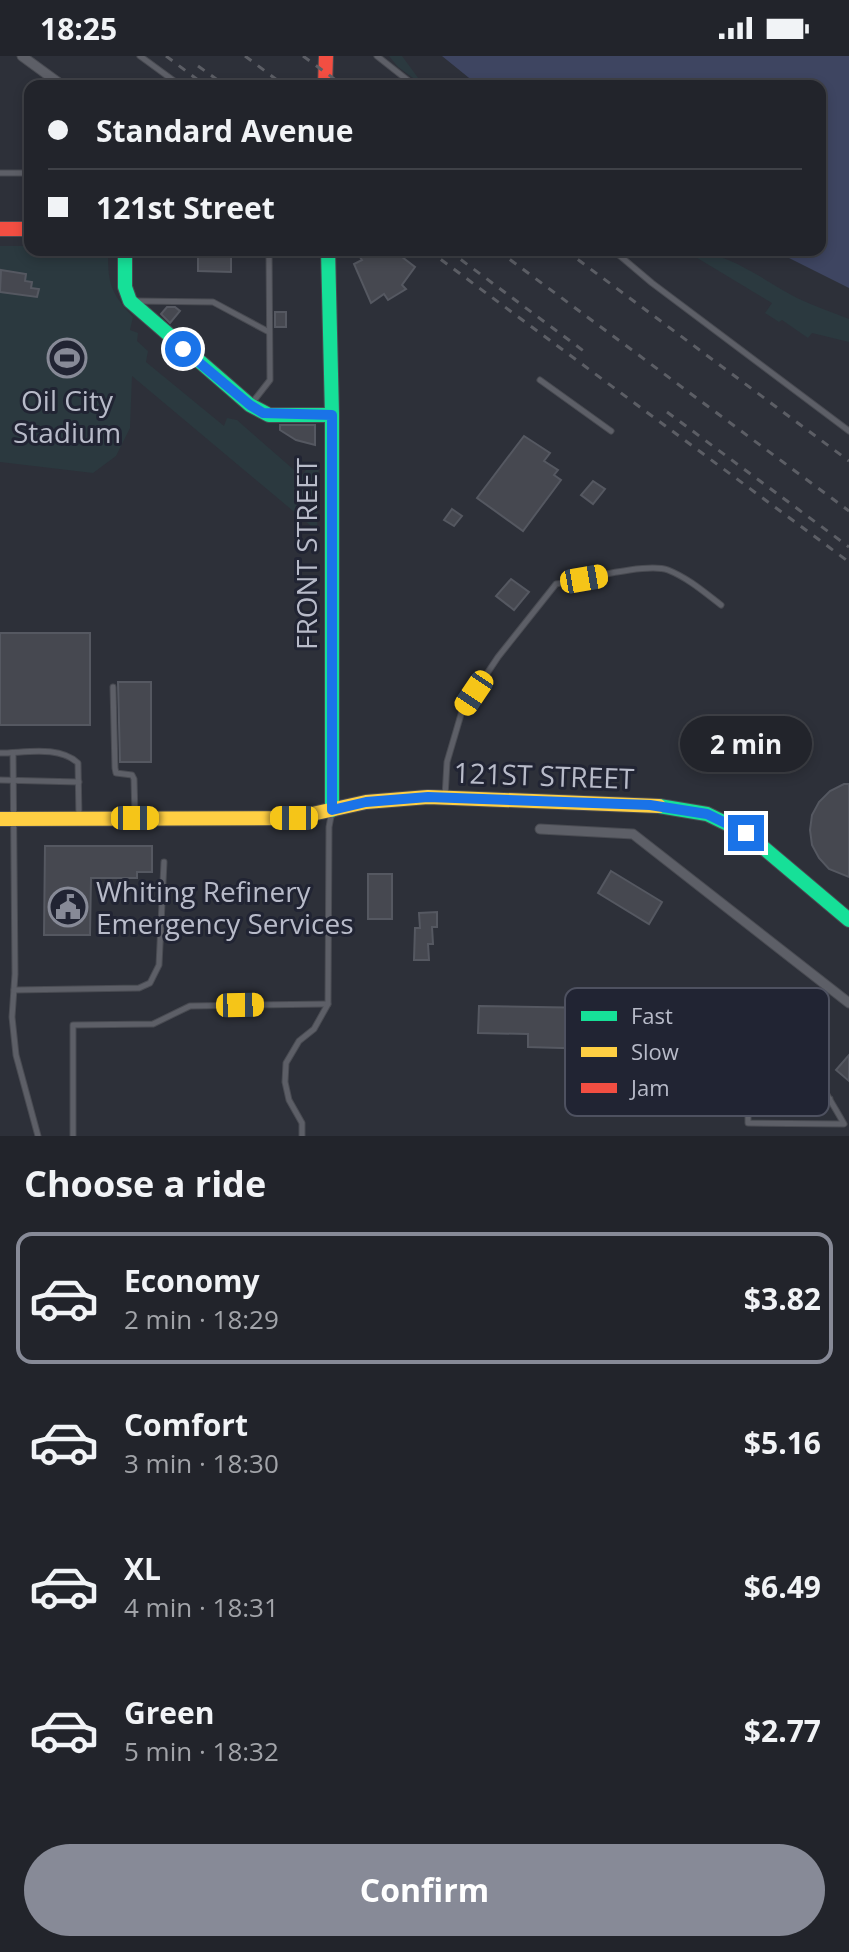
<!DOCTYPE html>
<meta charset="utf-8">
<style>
:root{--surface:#22242b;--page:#2a2c33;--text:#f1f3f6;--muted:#a2a4a9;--line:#3f4147;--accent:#878a97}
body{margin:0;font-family:"Open Sans",sans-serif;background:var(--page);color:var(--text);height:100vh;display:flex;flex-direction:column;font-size:30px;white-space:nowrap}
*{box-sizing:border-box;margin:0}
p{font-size:26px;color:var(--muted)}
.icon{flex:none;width:44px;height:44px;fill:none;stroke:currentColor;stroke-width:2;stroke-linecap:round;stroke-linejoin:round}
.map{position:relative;height:1080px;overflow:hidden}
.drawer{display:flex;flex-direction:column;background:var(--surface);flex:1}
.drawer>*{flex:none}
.guide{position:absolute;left:24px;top:24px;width:802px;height:176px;border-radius:16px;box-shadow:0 4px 12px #0003,0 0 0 2px var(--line);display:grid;align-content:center;height:176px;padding:0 24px;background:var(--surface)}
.end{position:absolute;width:36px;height:36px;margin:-18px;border:10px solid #1a73e8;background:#fff;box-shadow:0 0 0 4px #fff}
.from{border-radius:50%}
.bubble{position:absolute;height:56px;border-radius:28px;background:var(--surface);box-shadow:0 4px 12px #0003,0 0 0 2px var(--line);font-size:26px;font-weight:700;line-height:56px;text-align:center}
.car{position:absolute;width:24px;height:48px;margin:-24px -12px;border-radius:10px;box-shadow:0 0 6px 2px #0007;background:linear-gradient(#f5c518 24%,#345 0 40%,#f5c518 0 76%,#345 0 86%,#f5c518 0)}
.guide b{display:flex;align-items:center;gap:28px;height:76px;font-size:30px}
.guide b+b{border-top:2px solid var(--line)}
.guide i{width:20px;height:20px;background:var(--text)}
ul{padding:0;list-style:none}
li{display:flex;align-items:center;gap:24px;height:132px;margin:0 16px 12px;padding:0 8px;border:4px solid transparent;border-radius:16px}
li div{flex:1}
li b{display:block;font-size:30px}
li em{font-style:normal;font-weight:700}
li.current{border-color:var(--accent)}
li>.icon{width:72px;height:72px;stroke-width:1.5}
h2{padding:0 24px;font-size:36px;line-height:96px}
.action{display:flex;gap:16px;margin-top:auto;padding:16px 24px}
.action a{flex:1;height:92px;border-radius:48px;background:var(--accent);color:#fff;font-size:32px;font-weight:700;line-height:92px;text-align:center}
.status{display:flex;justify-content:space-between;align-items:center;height:56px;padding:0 40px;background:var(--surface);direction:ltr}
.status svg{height:22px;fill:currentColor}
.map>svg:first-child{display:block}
.green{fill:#2b393f}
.water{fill:#3e4561}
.building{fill:#464850;stroke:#555861;stroke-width:2}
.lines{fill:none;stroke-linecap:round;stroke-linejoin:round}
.lane-casing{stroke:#494b52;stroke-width:7}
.street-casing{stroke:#494b52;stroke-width:11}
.fast-casing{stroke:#494b52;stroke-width:16}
.slow-casing{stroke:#494b52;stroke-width:16}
.jam-casing{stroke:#494b52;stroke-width:16}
.lane{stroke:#5d5f67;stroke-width:5}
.street{stroke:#5d5f67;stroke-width:9}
.fast{stroke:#16e098;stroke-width:14}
.slow{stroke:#ffcf43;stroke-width:14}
.jam{stroke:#f24e42;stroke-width:14}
.rail{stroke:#5c5e65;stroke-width:3;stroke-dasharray:8 8;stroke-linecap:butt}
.route{stroke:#1a73e8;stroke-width:10}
.labels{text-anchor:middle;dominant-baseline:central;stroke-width:6;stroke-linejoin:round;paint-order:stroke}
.poi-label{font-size:28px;fill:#b8bbc9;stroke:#212433}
.street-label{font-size:28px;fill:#b8bbc9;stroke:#212433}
.key{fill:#212433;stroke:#4e5160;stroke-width:2}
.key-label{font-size:22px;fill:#b8bbc9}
</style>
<div class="status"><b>18:25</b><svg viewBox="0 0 49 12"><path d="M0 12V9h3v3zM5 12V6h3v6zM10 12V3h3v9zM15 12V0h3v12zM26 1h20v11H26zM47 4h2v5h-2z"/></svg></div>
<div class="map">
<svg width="849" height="1080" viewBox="0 0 849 1080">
<rect width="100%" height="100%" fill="#2d3039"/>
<g class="green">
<path d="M389,0h13l22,30 -26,-19z"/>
<path d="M0,190h30v4h78c0,34 2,42 25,67l-3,13 8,3 -1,8 11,10 -2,11 78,64 3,-8 10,2 64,56 10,-12h8l-2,67 -185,-155 -2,52 -14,28 -23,17 -93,-11z"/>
<path d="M684,194c42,0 77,29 113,48 17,8 35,14 52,21v23l-37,-9 -4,5 -26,-18 -3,2 -14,-9 7,-10z"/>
</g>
<path class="water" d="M442,0h407v232l-76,-38h47v-164h-341z"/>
<g class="building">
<path d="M198,194h33v22l-33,-1z"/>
<path d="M355,194h38l22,17 -13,18 4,4 -18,11 -4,-6 -13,9 -17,-39 8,-4z"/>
<path d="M1,214l25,4 -1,7 7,1 -1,6 8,1 -2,8 -37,-5z"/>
<path d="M167,251h8l5,4 -10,12 -9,-9z"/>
<rect x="275" y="256" width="11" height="15"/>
<path d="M280,369h35v20l-19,-5 -16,-10z"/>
<path d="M524,380l26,17 -6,8 14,9 -4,5 7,5 -38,51 -46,-33z"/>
<path d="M593,425l12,8 -12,15 -12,-9z"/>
<path d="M452,453l10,7 -8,10 -10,-6z"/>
<path d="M511,523l18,13 -15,18 -18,-14z"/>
<rect x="0" y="577" width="90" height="92"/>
<path d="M118,626h33v80h-31z"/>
<path d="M844,728h5v93l-20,-8 -10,-11 -7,-13 -2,-15 2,-15 7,-13 11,-11z"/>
<path d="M45,790h107v26h-15v6h-46l-1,57h-46z"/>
<path d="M611,815l51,31 -13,22 -51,-31z"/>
<rect x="368" y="818" width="24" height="45"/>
<path d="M437,856v15h-5l1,17h-5l1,16h-15l1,-32h5l-1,-15z"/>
<path d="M479,950l116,2 -1,41 -66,-2v-13l-50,-1z"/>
<path d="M849,999v26l-13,-11z"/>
</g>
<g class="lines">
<defs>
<g id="lane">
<path d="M140,0l41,30"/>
<path d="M377,0l38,30"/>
<path d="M0,117h30"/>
<path d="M613,194l39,33 197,148"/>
<path d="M135,245l78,1 56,30"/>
<path d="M540,324l71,51"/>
<path d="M252,347l18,-23 -1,-130"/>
<path d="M113,631l2,81 1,5 16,2 2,4 1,38"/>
<path d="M0,697c25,0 58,-8 78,10l1,55"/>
<path d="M13,697l2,221 -3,43 4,38 22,81"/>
<path d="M0,724l79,2"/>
<path d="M445,741l2,-35 15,-51 36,-54 58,-73c25,-4 91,-22 112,-14 20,8 36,22 53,35"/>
<path d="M14,934l125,-2 11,-5 9,-18 5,-103"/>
<path d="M807,993c6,27 24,51 37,75l-96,-1v-20l82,-4"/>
<path d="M73,1080v-111l80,-1 37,-18 138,-2"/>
<path d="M302,1080v-13l-13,-23 -4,-18 1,-19 13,-22 15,-12 14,-25 1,-177 3,-16"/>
</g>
<g id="street">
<path d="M22,0l41,30"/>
<path d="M540,773l93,5 216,169"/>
</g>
<g id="fast">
<path d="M125,194v37l5,14 120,104 19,10h63"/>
<path d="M328,194l4,165v395"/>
<path d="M659,750l48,8 39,19 103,87"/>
</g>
<path id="slow" d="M0,763l294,-1 72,-16 62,-5 231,9"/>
<g id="jam">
<path d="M325,30l1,-30"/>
<path d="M0,173h30"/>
</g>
</defs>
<use href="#lane" class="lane-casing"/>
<use href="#street" class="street-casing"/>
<use href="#fast" class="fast-casing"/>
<use href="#slow" class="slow-casing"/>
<use href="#jam" class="jam-casing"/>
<use href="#lane" class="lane"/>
<use href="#street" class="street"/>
<use href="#fast" class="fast"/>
<use href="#slow" class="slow"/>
<use href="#jam" class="jam"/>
<g class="rail">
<path d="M166,0l40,30"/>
<path d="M245,0l40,30"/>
<path d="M303,0l41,30"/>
<path d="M198,10l28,20"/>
<path d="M428,194l421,312"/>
<path d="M448,194l141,105"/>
<path d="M497,194l352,261"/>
<path d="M565,194l284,211"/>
<path d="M667,356l182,135"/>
</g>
</g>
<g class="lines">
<path class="route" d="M183,293l67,56 13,8 69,2v395l34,-8 62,-5 222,8 57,9 39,19"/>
</g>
<defs>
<symbol id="stadium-ring" viewBox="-11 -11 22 22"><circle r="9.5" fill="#212433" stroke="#878a97" stroke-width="1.5"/><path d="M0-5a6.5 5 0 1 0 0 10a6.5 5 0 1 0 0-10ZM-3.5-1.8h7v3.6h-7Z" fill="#878a97"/></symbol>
<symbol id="civic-ring" viewBox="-11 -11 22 22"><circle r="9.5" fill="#212433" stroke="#878a97" stroke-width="1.5"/><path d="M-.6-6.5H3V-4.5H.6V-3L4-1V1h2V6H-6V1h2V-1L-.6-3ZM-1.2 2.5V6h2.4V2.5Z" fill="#878a97"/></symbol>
</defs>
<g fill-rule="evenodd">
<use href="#stadium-ring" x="45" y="280" width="44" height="44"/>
<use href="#civic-ring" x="46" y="829" width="44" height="44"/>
</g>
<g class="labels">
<g class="poi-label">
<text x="67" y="344">Oil City<tspan x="67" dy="32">Stadium</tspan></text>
<text x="96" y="835" text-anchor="start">Whiting Refinery<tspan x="96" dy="32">Emergency Services</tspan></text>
</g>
<g class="street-label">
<text transform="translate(306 498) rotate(-90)">FRONT STREET</text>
<text transform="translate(544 719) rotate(2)">121ST STREET</text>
</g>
</g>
<rect x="565" y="932" width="264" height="128" rx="12" class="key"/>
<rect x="581" y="955" width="36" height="10" fill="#16e098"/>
<rect x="581" y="991" width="36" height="10" fill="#ffcf43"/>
<rect x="581" y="1027" width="36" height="10" fill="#f24e42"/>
<g class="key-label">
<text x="631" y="968">Fast</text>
<text x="631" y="1004">Slow</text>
<text x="631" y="1040">Jam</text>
</g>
</svg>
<i class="end from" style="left:183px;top:293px"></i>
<i class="end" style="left:746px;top:777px"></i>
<div class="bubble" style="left:680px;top:660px;width:132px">2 min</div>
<i class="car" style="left:584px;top:523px;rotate:80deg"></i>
<i class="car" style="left:474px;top:637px;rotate:214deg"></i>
<i class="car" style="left:135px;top:762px;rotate:90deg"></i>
<i class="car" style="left:294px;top:762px;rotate:270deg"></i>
<i class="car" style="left:240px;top:949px;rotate:89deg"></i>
<div class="guide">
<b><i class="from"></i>Standard Avenue</b>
<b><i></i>121st Street</b>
</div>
</div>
<section class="drawer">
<h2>Choose a ride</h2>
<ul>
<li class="current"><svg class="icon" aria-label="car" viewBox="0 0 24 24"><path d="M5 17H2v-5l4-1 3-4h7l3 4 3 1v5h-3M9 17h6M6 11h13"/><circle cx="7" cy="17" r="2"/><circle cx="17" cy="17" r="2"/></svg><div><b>Economy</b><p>2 min · 18:29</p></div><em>$3.82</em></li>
<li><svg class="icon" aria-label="car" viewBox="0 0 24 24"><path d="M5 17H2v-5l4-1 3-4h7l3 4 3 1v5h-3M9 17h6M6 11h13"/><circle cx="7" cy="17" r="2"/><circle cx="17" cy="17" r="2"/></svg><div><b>Comfort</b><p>3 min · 18:30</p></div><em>$5.16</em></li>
<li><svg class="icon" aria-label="car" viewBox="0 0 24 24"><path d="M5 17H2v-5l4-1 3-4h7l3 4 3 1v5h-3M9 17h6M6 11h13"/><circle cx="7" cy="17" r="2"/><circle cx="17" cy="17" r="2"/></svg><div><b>XL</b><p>4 min · 18:31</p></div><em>$6.49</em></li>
<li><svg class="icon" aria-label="car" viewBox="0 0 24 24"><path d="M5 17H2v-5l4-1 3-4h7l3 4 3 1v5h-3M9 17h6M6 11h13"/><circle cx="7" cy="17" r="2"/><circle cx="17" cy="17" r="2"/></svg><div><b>Green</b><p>5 min · 18:32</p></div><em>$2.77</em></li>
</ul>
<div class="action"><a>Confirm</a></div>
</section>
